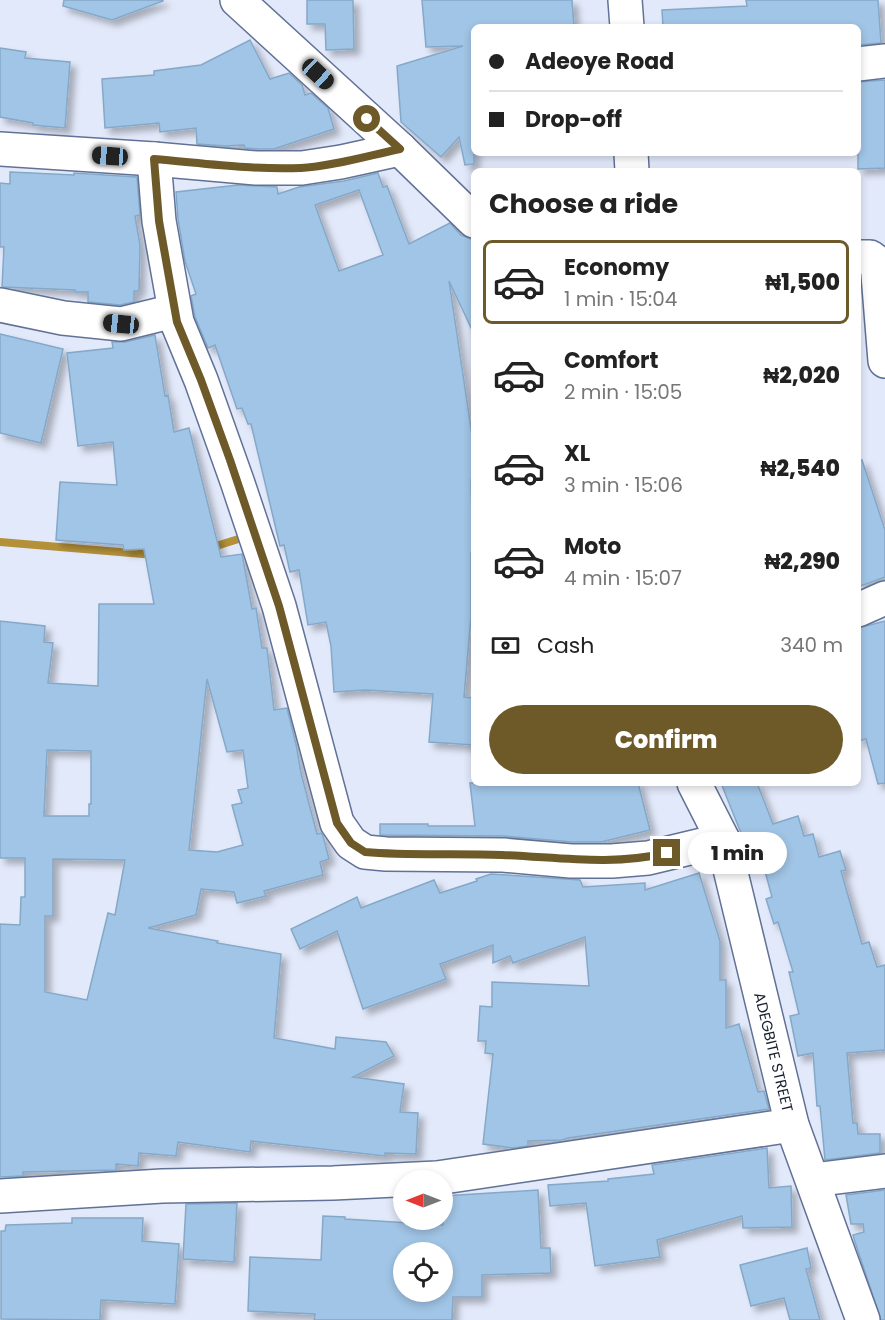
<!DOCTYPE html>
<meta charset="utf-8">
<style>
:root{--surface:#fff;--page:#f2f2f2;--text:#222;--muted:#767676;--line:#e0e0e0;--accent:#6e5928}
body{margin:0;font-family:Poppins,sans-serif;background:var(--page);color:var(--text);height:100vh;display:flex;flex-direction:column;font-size:22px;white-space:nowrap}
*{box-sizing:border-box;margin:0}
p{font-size:20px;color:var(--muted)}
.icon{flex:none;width:33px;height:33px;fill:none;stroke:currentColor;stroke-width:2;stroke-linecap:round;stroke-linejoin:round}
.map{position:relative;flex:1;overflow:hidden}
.side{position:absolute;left:471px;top:168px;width:390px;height:618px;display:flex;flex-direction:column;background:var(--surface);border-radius:9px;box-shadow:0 3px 9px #0003}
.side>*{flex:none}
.guide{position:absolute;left:471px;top:24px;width:390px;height:132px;border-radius:9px;box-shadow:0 3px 9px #0003;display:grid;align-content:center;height:132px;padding:0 18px;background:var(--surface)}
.needle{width:39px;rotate:270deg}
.buttons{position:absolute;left:393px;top:1170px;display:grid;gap:12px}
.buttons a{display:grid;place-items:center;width:60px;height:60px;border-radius:50%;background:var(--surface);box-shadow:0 3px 9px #0003;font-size:30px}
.end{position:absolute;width:27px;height:27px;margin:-14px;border:8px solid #6e5928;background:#fff;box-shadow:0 0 0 3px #fff}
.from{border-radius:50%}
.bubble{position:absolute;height:42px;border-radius:21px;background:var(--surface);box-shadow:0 3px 9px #0003;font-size:20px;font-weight:800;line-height:42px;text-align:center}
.car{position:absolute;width:18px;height:36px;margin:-18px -9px;border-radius:8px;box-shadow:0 0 4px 2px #0007;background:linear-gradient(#222 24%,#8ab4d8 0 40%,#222 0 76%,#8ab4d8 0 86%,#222 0)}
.guide b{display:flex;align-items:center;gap:21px;height:57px;font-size:22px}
.guide b+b{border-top:2px solid var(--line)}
.guide i{width:15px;height:15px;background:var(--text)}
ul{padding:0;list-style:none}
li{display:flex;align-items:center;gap:18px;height:84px;margin:0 12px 9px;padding:0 6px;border:3px solid transparent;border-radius:9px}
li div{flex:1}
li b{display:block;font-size:22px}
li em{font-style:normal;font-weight:800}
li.active{border-color:var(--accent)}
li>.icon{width:54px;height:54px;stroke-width:1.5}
h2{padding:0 18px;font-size:27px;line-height:72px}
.pay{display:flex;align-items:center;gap:15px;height:66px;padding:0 18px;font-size:22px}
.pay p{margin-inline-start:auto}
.action{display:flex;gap:12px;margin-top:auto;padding:12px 18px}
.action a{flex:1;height:69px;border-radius:36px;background:var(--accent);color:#fff;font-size:24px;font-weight:800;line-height:69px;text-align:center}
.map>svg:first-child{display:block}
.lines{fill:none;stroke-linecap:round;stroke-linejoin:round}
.stream{stroke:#b49039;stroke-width:8}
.building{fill:#a1c5e6;stroke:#85a8c8;stroke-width:1.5;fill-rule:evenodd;filter:url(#shadow)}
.minor-casing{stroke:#617296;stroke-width:36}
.minor{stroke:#fff;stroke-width:33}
.route{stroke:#6e5928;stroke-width:8}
.labels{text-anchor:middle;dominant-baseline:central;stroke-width:5;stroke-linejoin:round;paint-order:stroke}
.street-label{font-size:15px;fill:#19202e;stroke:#fff}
</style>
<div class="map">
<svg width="885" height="1320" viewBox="0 0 885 1320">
<defs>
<filter id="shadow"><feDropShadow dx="5.5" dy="5.5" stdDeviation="3" flood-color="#0004"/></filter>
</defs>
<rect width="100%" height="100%" fill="#e2e9fa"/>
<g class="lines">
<g class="stream">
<path d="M0,542l155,13"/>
<path d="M210,548l38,-12"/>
</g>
</g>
<g class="building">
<path d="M64,0h99v1l-51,19 -49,-14z"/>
<path d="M307,0h46l1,49 -28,1 -1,-26h-18z"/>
<path d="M422,0h150l2,27h-100v137l-9,1 -6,-28 -18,20 -40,-35 -4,-56 66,-20 -37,1z"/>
<path d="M746,0h132l3,43 -23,2v-18h-195l-1,-17 85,-4z"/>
<path d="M250,40l20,39 19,-6 13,12 3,10 6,-2 17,15 6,21 -60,20h-17l-12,-1 -1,-3 -19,1 -28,-2 -1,-16 -36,4 -1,-9 -54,5 -3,-49 52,-4v-4l47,-6z"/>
<path d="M0,48l26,4 -1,6 45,4 -5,66 -32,-3v-2l-33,-6z"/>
<path d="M885,80v88l-27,1v-87z"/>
<path d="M10,172l64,3v-2l63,4 3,38 -5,1 5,29 -1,46h-5v11l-14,3 -32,-3v-10h-13v-2l-73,-3 2,-40h-4v-64l10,1z"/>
<path d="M378,173l5,14 4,-1 22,58 41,-21 11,12 10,4 3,5v90l-25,-53 23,154h2v45h-3l2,73h-2v64l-7,80 10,1v47l-45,-3 4,-48 -67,-4 -32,2 -3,-46 -5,-24 -18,3 -9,-55 -9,2 -6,-27 -4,1 -29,-122h-3l-6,-16 -5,1 -22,-64 -7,3 -13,-31 -4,-21 5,-2 -11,-33 -7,-42 -2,-27 62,-7 39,2 1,7 21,-7 45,-6zM359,190l24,65 -44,16 -24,-66z"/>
<path d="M0,334l63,15 -22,94 -41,-10z"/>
<path d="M155,335l10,61 3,-1 6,37 15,-4 32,129 21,-3 1,5 9,50 4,-1 6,40h5l7,62 13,-2 9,36 5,29 16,61 4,-1 2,3 6,23 -9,3 3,13 -59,16 2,5 -29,7 -3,-11 -33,-3 -5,26 -48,13 70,13 -1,2 64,11 -7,84 61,11 1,-12 50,5 8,14 -41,21 51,7 -4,28 18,1 -2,41 -31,-1v3l-134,-15 -1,11 -72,-10 -2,14 -37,-3 -1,13 -22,-2v6l-93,2v4l-23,1v-253l20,1 1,-28h4v-39h-25v-237l45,5 -1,16 9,1 -5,40 50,3 1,-82h55l-10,-55 -20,1 -1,-5 -67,-5 4,-58 57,3 -4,-43 -35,4 -11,-93 46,-5 -1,-6h13zM207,679l20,73 16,-2 5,38 -10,2 4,13 -10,2 11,40 -26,7 -28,-2zM47,750l44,1v53h-2v12h-45zM53,859l72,1 -10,55 -7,-2 -21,87 -42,-8v-76h8z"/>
<path d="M862,460l23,70v47l-27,10v-126z"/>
<path d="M885,621v162l-7,1 -12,-45 -8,2v-113z"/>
<path d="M470,783h168l12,47 -49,12h-29l-69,-6 -123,-1v-11h48v2h47z"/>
<path d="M721,783h36l16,41 25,-8 6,20 9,-2 6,23 21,-6 6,19 -5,1 21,73 7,-2 8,25 8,-2v85l-38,3 6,70h4l1,11h22v19l-55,7 -5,-54h-3l-4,-53 -15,3 -8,-40 9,-2 -10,-42h4l-15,-50 -4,2 -8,-25 6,-2 -16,-59 -11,5z"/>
<path d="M699,873l21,68v39h6v48l13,-4 19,68 6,-1 5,18 -201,29 -6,2 -34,1v5l-15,2 -30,-4 10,-90 -8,-1 1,-12h-8l2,-35 12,1v-25l97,4 -4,-49 -72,26 -3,-7 -17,7v-18l-53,19 6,15 -83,30 -26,-78 -37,18 -9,-20 66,-32 4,11 73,-28 6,13 37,-12 -1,-2 15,-5 89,6 3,7 62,-4v7z"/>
<path d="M767,1148l2,40 22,-2 1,41 -49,1 -1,-12 -85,24 3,17 -65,9 -9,-63 -36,3 -2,-21 60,-4v-2l46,-5 -2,-9z"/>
<path d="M538,1190l3,58h9l1,25 -69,2v22h-29l-1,23h-138l1,-6 -67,-3 2,-54 71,3 2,-44 22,1v2l98,6v-29zM404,1252h38v40h-38z"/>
<path d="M885,1190v130h-4l-26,-78 -2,-7 11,-3 -1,-8h-12l-5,-29z"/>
<path d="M237,1203l-3,59 -51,-3 3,-55z"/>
<path d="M72,1218h71l-1,23 37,3 -4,60 -74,-4 -1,20 -99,-1v-88h4l1,-6 66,-2z"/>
<path d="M807,1248l4,20 -5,1 14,51h-30l-6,-22 -33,8 -11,-41z"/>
</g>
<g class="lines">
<defs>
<g id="minor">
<path d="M237,0l163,149 74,72"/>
<path d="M625,0l2,27"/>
<path d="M858,64l27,-3"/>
<path d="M0,149l154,10 102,9h46l39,-6 59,-13"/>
<path d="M631,153l1,18"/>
<path d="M154,159l5,62 18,101 24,58 36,101 42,125 58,217 14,20 14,9 21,2 117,1 68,6h41l36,-3 75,-18"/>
<path d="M858,257h12l7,5 8,99"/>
<path d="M0,305l63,13 58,6 53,-13"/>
<path d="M858,610l27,-12"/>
<path id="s1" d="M694,783l29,57 69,285 71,195"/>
<path d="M813,1180l72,-9"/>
<path d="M0,1196l162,-10 171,-3 104,-5 355,-53"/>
</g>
</defs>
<use href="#minor" class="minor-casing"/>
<use href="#minor" class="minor"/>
</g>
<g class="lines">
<path class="route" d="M367,119l33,30c-33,7 -66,17 -99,19 -49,2 -99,-5 -147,-9l5,62 18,101 24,58 29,80 49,146 58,217 14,20 14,9c45,4 91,1 137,3 56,2 109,11 165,-2"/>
</g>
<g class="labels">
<g class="street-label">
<text stroke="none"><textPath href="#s1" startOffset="282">ADEGBITE STREET</textPath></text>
</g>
</g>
</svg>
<div class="buttons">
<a><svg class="needle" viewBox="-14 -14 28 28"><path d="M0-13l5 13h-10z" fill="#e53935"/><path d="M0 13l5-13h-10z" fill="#767676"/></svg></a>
<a><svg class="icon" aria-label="locate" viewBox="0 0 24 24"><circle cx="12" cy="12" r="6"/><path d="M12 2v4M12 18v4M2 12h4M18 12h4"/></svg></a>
</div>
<i class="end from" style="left:367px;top:119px"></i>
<i class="end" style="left:667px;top:853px"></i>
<div class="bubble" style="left:688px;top:832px;width:99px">1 min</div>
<i class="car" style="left:318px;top:74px;rotate:133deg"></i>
<i class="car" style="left:110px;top:156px;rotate:274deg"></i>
<i class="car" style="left:121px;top:324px;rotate:276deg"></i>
<div class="guide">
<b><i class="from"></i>Adeoye Road</b>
<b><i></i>Drop-off</b>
</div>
<section class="side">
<h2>Choose a ride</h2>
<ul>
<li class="active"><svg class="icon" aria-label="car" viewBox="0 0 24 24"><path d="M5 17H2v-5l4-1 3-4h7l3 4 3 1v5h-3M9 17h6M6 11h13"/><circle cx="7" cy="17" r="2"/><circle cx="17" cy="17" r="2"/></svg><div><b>Economy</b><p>1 min · 15:04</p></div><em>₦1,500</em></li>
<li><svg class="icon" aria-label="car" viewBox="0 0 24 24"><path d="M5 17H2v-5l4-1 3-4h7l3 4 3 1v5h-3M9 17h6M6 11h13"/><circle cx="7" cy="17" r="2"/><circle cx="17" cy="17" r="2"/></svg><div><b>Comfort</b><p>2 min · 15:05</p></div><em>₦2,020</em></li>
<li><svg class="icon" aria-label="car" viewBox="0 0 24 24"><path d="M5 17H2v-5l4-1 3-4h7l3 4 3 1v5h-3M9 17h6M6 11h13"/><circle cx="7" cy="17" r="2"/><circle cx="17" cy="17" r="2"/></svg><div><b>XL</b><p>3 min · 15:06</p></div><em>₦2,540</em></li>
<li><svg class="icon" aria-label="car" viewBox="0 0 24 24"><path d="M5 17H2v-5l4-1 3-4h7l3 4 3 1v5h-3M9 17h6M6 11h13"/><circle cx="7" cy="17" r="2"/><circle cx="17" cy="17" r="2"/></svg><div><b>Moto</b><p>4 min · 15:07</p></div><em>₦2,290</em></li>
</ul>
<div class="pay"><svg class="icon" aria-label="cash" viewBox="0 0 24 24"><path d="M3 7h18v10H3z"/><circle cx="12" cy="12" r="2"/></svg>Cash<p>340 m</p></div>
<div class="action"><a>Confirm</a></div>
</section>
</div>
